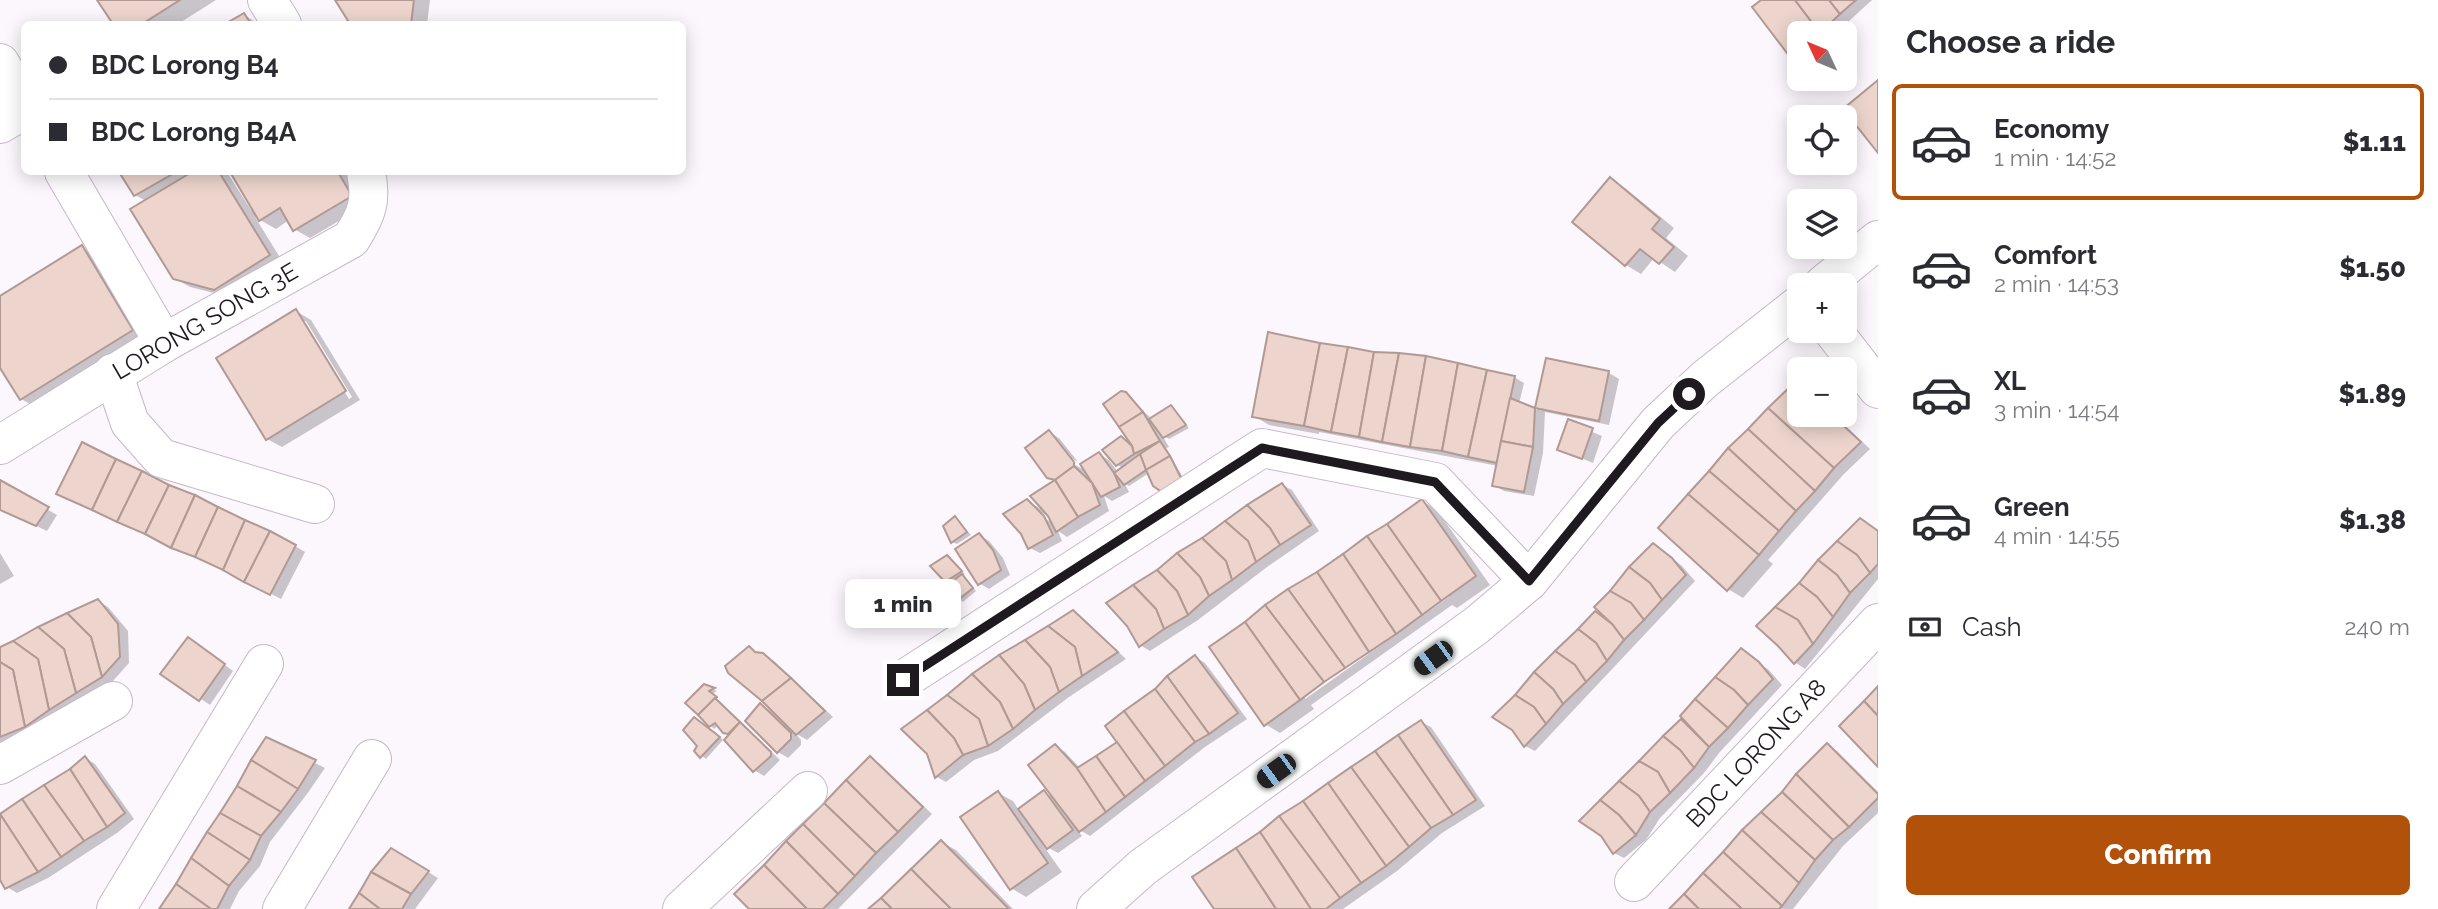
<!DOCTYPE html>
<meta charset="utf-8">
<style>
:root{--surface:#fff;--page:#f7f7f7;--text:#2b2b33;--muted:#7c7c81;--line:#e1e1e2;--accent:#b1510a}
body{margin:0;font-family:Raleway,sans-serif;background:var(--page);color:var(--text);height:100vh;display:flex;flex-direction:column;font-size:26px;white-space:nowrap}
*{box-sizing:border-box;margin:0}
p{font-size:23px;color:var(--muted)}
.icon{flex:none;width:38px;height:38px;fill:none;stroke:currentColor;stroke-width:2;stroke-linecap:round;stroke-linejoin:round}
.map{position:relative;flex:1;overflow:hidden}
.details{display:flex;flex-direction:column;background:var(--surface);width:560px}
.details>*{flex:none}
.hud{position:absolute;left:21px;top:21px;width:665px;height:154px;border-radius:10px;box-shadow:0 4px 18px #0003;display:grid;align-content:center;height:154px;padding:0 28px;background:var(--surface)}
.needle{width:46px;rotate:314deg}
.fabs{position:absolute;left:1787px;top:21px;display:grid;gap:14px}
.fabs a{display:grid;place-items:center;width:70px;height:70px;border-radius:10px;background:var(--surface);box-shadow:0 4px 18px #0003;font-size:35px}
.end{position:absolute;width:32px;height:32px;margin:-16px;border:9px solid #1f1a20;background:#fff;box-shadow:0 0 0 4px #fff}
.from{border-radius:50%}
.bubble{position:absolute;height:49px;border-radius:10px;background:var(--surface);box-shadow:0 4px 18px #0003;font-size:23px;font-weight:800;line-height:49px;text-align:center}
.car{position:absolute;width:21px;height:42px;margin:-21px -10px;border-radius:9px;box-shadow:0 0 5px 2px #0007;background:linear-gradient(#222 24%,#8ab4d8 0 40%,#222 0 76%,#8ab4d8 0 86%,#222 0)}
.hud b{display:flex;align-items:center;gap:24px;height:66px;font-size:26px}
.hud b+b{border-top:2px solid var(--line)}
.hud i{width:18px;height:18px;background:var(--text)}
ul{padding:0;list-style:none}
li{display:flex;align-items:center;gap:21px;height:116px;margin:0 14px 10px;padding:0 14px;border:4px solid transparent;border-radius:10px}
li div{flex:1}
li b{display:block;font-size:26px}
li em{font-style:normal;font-weight:800}
li.current{border-color:var(--accent)}
li>.icon{width:63px;height:63px;stroke-width:1.5}
h2{padding:0 28px;font-size:32px;line-height:84px}
.pay{display:flex;align-items:center;gap:18px;height:77px;padding:0 28px;font-size:26px}
.pay p{margin-inline-start:auto}
.primary-button{display:flex;gap:14px;margin-top:auto;padding:14px 28px}
.primary-button a{flex:1;height:80px;border-radius:10px;background:var(--accent);color:#fff;font-size:28px;font-weight:800;line-height:80px;text-align:center}
main{display:flex;flex:1;min-height:0}
.map>svg:first-child{display:block}
.shadow{fill:#0003;fill-rule:evenodd}
.building{fill:#edd5cd;stroke:#b19a93;stroke-width:2}
.lines{fill:none;stroke-linecap:round;stroke-linejoin:round}
.minor-casing{stroke:#c7b8c9;stroke-width:40}
.minor{stroke:#fff;stroke-width:38}
.route{stroke:#1f1a20;stroke-width:9}
.labels{text-anchor:middle;dominant-baseline:central;stroke-width:5;stroke-linejoin:round;paint-order:stroke}
.street-label{font-size:24px;fill:#1f1a20;stroke:#fff}
</style>
<main>
<div class="map">
<svg width="1878" height="909" viewBox="0 0 1878 909">
<rect width="100%" height="100%" fill="#fcf6fd"/>
<g class="shadow">
<path d="M99,0h117l-38,24h-63z"/>
<path d="M337,0h93l-3,24h-75z"/>
<path d="M1764,0h108l-36,33h-37v27l-8,-5z"/>
<path d="M244,15l15,9h-31z"/>
<path d="M121,172h106l24,38 3,-2 -22,-36h115l19,33 -56,33 -16,-9 -5,-9 -13,9 -21,-12 29,47 -54,33 -40,-10 -16,-9 -28,-77 -11,-6z"/>
<path d="M1610,179l15,9 49,40 -8,10 22,18 -13,16 -21,-14 -13,16 -15,-9 -51,-43z"/>
<path d="M82,248l19,11 51,82 -111,69 -20,-11 -21,-35v-66z"/>
<path d="M296,311l15,9 49,80 -78,47 -15,-8zM302,321h4l46,76 -3,2z"/>
<path d="M1320,344l194,33 10,6 -5,21 18,6 10,-50 62,13 10,6 -10,46 -64,-13 -2,41 -9,43 -30,-5 -10,-6 4,-19 -179,-34v2l-50,-9 -15,-9z"/>
<path d="M1799,385v30h35l36,34 -26,25 -76,86 5,4 -30,34 -15,-9z"/>
<path d="M1125,394l27,25 19,-12 18,21 -20,11 -7,-4 7,12 -3,1 19,33 -36,-8 -20,13 -4,-2 4,8 -17,9 -8,-5 5,15 -42,26 -9,-6 4,10 -22,12 -10,-5 -3,-47 18,10 12,-30 -8,-4v-45l10,6 19,24 -11,-6 -2,3 19,11 15,-16 10,6 9,12 5,-4 -5,-3 3,-27 11,6zM1037,510l14,8v4l-15,-9z"/>
<path d="M1569,422l33,14 -9,27 -34,-14z"/>
<path d="M0,482l57,33 -10,16 -47,-22z"/>
<path d="M1282,485l10,5 27,41 -52,36 -69,53 -48,31 -10,-6 -12,-20z"/>
<path d="M1422,501l15,9 53,75 -33,23 -5,-3 -141,100 3,4 -34,24 -15,-9 123,-199zM1447,594l2,3 -144,102v-4z"/>
<path d="M955,518l16,17 -14,9 -5,-2z"/>
<path d="M1878,531v48l-73,90 -9,-6 -16,-19z"/>
<path d="M979,535l10,6 14,17 7,17 -21,14 -10,-6z"/>
<path d="M295,546l10,6 -24,47 -46,-24z"/>
<path d="M1663,551l19,15 13,15 -160,170 -10,-5 -11,-18 81,-115 11,7z"/>
<path d="M0,553l14,23 -14,8z"/>
<path d="M947,557l18,17 -3,2 14,15 -13,11 -4,-3 -8,-15 -5,-3z"/>
<path d="M98,601l10,6 20,24 1,32 -17,19 -112,62v-95z"/>
<path d="M1073,612l10,6 43,41 -57,38 -71,54 -24,9 -28,22 -9,-5z"/>
<path d="M198,645l35,26 -23,34 -47,-31z"/>
<path d="M749,648l25,13 59,56 -26,23 -12,-7 6,7v5l-13,13 -10,-6 -31,-31 14,-16 15,9z"/>
<path d="M1741,650l28,20 13,15 -63,68 -15,20 -44,45 -14,22 -22,18 -10,-5 -12,-18 -20,-14 102,-102z"/>
<path d="M1195,657l10,6 42,56 -42,28 -115,89 -14,-8 6,8 -24,17 -16,-9 20,28 -36,25 -15,-9 -13,-95 15,8 6,9 25,-18 12,7 -1,-53 10,6 15,16 39,-26z"/>
<path d="M704,686l13,5 -5,3 68,66 -16,16 -10,-6 -24,-35 -11,-10 -5,4 -15,-16z"/>
<path d="M695,720l19,11 9,9 -17,19 -10,-8 3,-5z"/>
<path d="M1421,722l10,5 54,79 -43,27 -45,38 -54,38h-127z"/>
<path d="M267,739l58,29 -18,26 -37,48 -10,24 -21,25 -9,18h-67z"/>
<path d="M1827,746l10,5 41,41v21l-35,33 -50,63h-122z"/>
<path d="M86,758l9,6 39,55 -17,14 -69,45 -31,15 -10,-6 -7,-10v-63l71,-44z"/>
<path d="M870,758l10,6 52,50 -94,95h-86z"/>
<path d="M941,842l15,8 57,59h-143z"/>
<path d="M391,850l47,28 -23,31h-65z"/>
</g>
<g class="building">
<path d="M97,0h83l-38,24h-29z"/>
<path d="M335,0h79l-3,24h-61z"/>
<path d="M1761,0h34l25,33h-21v17l-9,7 -38,-50z"/>
<path d="M1795,0h34l11,14 -20,19z"/>
<path d="M1829,0h27l-16,14z"/>
<path d="M244,13l7,11h-26z"/>
<path d="M1878,80v73l-35,-44z"/>
<path d="M119,172h57l-42,24z"/>
<path d="M192,172h27l51,83 -56,35 -41,-11 -43,-70z"/>
<path d="M230,172h108l14,24 -59,35 -13,-23 -21,13z"/>
<path d="M1610,177l50,42 -8,10 22,18 -15,17 -19,-15 -15,17 -53,-44z"/>
<path d="M82,245l51,85 -113,70 -20,-32v-72z"/>
<path d="M296,309l50,82 -80,49 -50,-82z"/>
<path d="M1268,332l52,11 -16,83 -52,-9z"/>
<path d="M1320,343l28,4 -17,85 -27,-6z"/>
<path d="M1348,347l26,5 -15,85 -28,-5z"/>
<path d="M1374,352l25,1 -17,89 -23,-5z"/>
<path d="M1399,353l27,3 -16,91 -28,-5z"/>
<path d="M1426,356l32,7 -16,88 -32,-4z"/>
<path d="M1546,358l63,13 -10,50 -64,-13z"/>
<path d="M1458,363l29,7 -19,87 -26,-6z"/>
<path d="M1487,370l28,6 -18,87 -29,-6z"/>
<path d="M1796,381l3,3v31h33l29,27 -27,26 -66,-60z"/>
<path d="M1121,391l5,1 17,20 -24,15 -16,-23z"/>
<path d="M1510,398l25,10 -2,39 -32,-6z"/>
<path d="M1171,405l15,20 -23,13 -14,-19z"/>
<path d="M1768,408l66,60 -19,23 -67,-62z"/>
<path d="M1143,412l17,29 -26,13 -2,-8 -13,-19z"/>
<path d="M1568,419l25,9 -11,31 -25,-9z"/>
<path d="M1748,429l67,62 -19,20 -68,-63z"/>
<path d="M1049,430l25,32v4l-19,14 -8,-2 -22,-30z"/>
<path d="M1121,436l11,10 2,8 -18,12 -14,-16z"/>
<path d="M1160,441l10,15 -24,14 -6,-16z"/>
<path d="M1501,441l32,6 -9,45 -32,-6z"/>
<path d="M82,442l34,17 -24,51 -36,-16z"/>
<path d="M1728,448l68,63 -17,20 -70,-60z"/>
<path d="M1099,452l15,21 6,14 -19,10 -21,-33z"/>
<path d="M1140,454l6,16 -22,15 -10,-12z"/>
<path d="M1170,456l11,22 -19,14 -9,-6 -7,-16z"/>
<path d="M116,459l26,12 -25,51 -25,-12z"/>
<path d="M1074,466l18,17 8,22 -22,12 -23,-37z"/>
<path d="M142,471l27,14 -24,49 -28,-12z"/>
<path d="M1709,471l70,60 -20,24 -71,-61z"/>
<path d="M0,480l49,27 -13,19 -36,-16z"/>
<path d="M1055,480l23,37 -22,15 -8,-16 -18,-20z"/>
<path d="M1282,483l29,42 -31,20 -10,-17 -23,-23z"/>
<path d="M169,485l26,10 -24,53 -26,-14z"/>
<path d="M1688,494l71,61 -32,36 -69,-63z"/>
<path d="M195,495l23,12 -23,50 -24,-9z"/>
<path d="M1027,499l17,17 9,19 -25,14 -7,-15 -18,-20z"/>
<path d="M1422,499l54,77 -35,25 -54,-77z"/>
<path d="M1247,505l23,23 10,17 -24,17 -8,-21 -23,-20z"/>
<path d="M218,507l27,13 -22,50 -28,-13z"/>
<path d="M955,516l12,16 -16,11 -8,-17z"/>
<path d="M1860,518l18,13v33l-8,9 -13,-18 -20,-14z"/>
<path d="M245,520l25,11 -26,51 -21,-12z"/>
<path d="M1225,521l23,20 8,21 -24,18 -6,-19 -24,-23z"/>
<path d="M1387,524l54,77 -19,14 -55,-79z"/>
<path d="M270,531l26,14 -26,50 -26,-13z"/>
<path d="M979,533l14,17 8,20 -23,15 -23,-36z"/>
<path d="M1367,536l55,79 -26,19 -53,-80z"/>
<path d="M1202,538l24,23 6,19 -23,16 -9,-19 -23,-24z"/>
<path d="M1837,541l20,14 13,18 -20,20 -13,-18 -19,-15z"/>
<path d="M1653,543l19,15 14,17 -24,25 -12,-17 -21,-16z"/>
<path d="M1177,553l23,24 9,19 -21,19 -11,-24 -20,-21z"/>
<path d="M1343,554l53,80 -27,18 -52,-80z"/>
<path d="M947,555l15,16 -17,11 -15,-16z"/>
<path d="M1818,560l19,15 13,18 -17,24 -16,-20 -18,-14z"/>
<path d="M1629,567l21,16 12,17 -18,20 -13,-17 -21,-12z"/>
<path d="M1157,570l20,21 11,24 -24,14 -8,-20 -23,-24z"/>
<path d="M1317,572l52,80 -24,16 -57,-79z"/>
<path d="M962,574l11,14 -15,12 -12,-14z"/>
<path d="M1799,583l18,14 16,20 -20,27 -15,-24 -23,-13z"/>
<path d="M1133,585l23,24 8,20 -25,18 -12,-21 -21,-23z"/>
<path d="M1288,589l57,79 -21,14 -59,-77z"/>
<path d="M1610,591l21,12 13,17 -20,20 -12,-16 -18,-17z"/>
<path d="M98,599l20,25 2,33 -18,20 -11,-40 -24,-24z"/>
<path d="M1265,605l59,77 -24,18 -55,-78z"/>
<path d="M1775,607l23,13 15,24 -19,20 -16,-18 -22,-20z"/>
<path d="M1073,610l45,42 -36,24 -7,-29 -27,-21z"/>
<path d="M1595,611l17,13 12,16 -17,21 -11,-18 -18,-14z"/>
<path d="M67,613l24,24 11,40 -26,16 -12,-44 -26,-22z"/>
<path d="M1245,622l55,78 -36,26 -55,-79z"/>
<path d="M1048,626l27,21 7,29 -23,16 -9,-25 -25,-27z"/>
<path d="M38,627l26,22 12,44 -27,17 -11,-51 -25,-18z"/>
<path d="M1578,629l18,14 11,18 -21,21 -11,-17 -20,-14z"/>
<path d="M188,637l37,27 -26,37 -39,-27z"/>
<path d="M1025,640l25,27 9,25 -24,18 -11,-26 -25,-29z"/>
<path d="M13,641l25,18 11,51 -24,17 -12,-57 -13,-8v-15z"/>
<path d="M749,646l6,6 8,1 28,25 -29,23 -34,-28 -3,-7z"/>
<path d="M1741,648l18,14 14,17 -25,26 -14,-15 -19,-13z"/>
<path d="M1555,651l20,14 11,17 -23,22 -10,-15 -19,-17z"/>
<path d="M999,655l25,29 11,26 -22,19 -13,-27 -28,-28z"/>
<path d="M1195,655l43,58 -29,21 -42,-58z"/>
<path d="M0,662l13,8 12,57 -25,10z"/>
<path d="M1534,672l19,17 10,15 -17,20 -12,-17 -19,-12z"/>
<path d="M972,674l28,28 13,27 -25,17 -9,-27 -32,-24z"/>
<path d="M1167,676l42,58 -14,8 -40,-53z"/>
<path d="M1715,677l19,13 14,15 -20,23 -33,-29z"/>
<path d="M791,678l34,33 -29,24 -34,-34z"/>
<path d="M704,684l11,4 -6,3 8,6 -19,18 -13,-12z"/>
<path d="M1878,686v30l-14,-15z"/>
<path d="M1155,689l40,53 -30,24 -41,-55z"/>
<path d="M947,695l32,24 9,27 -25,9 -9,-17 -27,-28z"/>
<path d="M1515,695l19,12 12,17 -22,23 -12,-17 -20,-13z"/>
<path d="M715,698l25,24 -12,12 -5,-1 -8,-10 -6,4 -11,-12z"/>
<path d="M1695,699l33,29 -19,19 -29,-31z"/>
<path d="M1864,701l14,15v51l-39,-41z"/>
<path d="M760,703l31,30v6l-14,14 -32,-32z"/>
<path d="M927,710l27,28 9,17 -28,23 -8,-24 -26,-25z"/>
<path d="M1124,711l41,55 -20,15 -40,-55z"/>
<path d="M694,717l26,20 -20,21 -6,-7 3,-5 -14,-16z"/>
<path d="M1681,719l28,28 -15,21 -14,-18 -17,-14z"/>
<path d="M1421,720l55,80 -23,15 -55,-80z"/>
<path d="M740,722l31,30v4l-18,16 -29,-32z"/>
<path d="M1398,735l55,80 -22,13 -56,-77z"/>
<path d="M1663,736l17,14 14,18 -24,25 -12,-21 -19,-11z"/>
<path d="M266,737l50,23 -18,29 -47,-29z"/>
<path d="M1117,742l28,39 -20,16 -29,-41z"/>
<path d="M1827,743l51,51v4l-29,29 -53,-53z"/>
<path d="M1055,744l22,24 29,44 -27,20 -51,-67z"/>
<path d="M1375,751l56,77 -22,19 -58,-80z"/>
<path d="M85,756l40,57 -18,14 -37,-58z"/>
<path d="M870,756l53,51 -25,25 -52,-52z"/>
<path d="M1096,756l29,41 -19,15 -29,-44z"/>
<path d="M251,760l47,29 -17,23 -44,-26z"/>
<path d="M1639,761l19,11 12,21 -20,19 -11,-16 -20,-15z"/>
<path d="M1351,767l58,80 -23,19 -58,-83z"/>
<path d="M70,769l37,58 -23,14 -40,-56z"/>
<path d="M1796,774l53,53 -16,13 -51,-48z"/>
<path d="M846,780l52,52 -22,21 -52,-50z"/>
<path d="M1619,781l20,15 11,16 -14,23 -17,-20 -19,-15z"/>
<path d="M1328,783l58,83 -25,17 -58,-82z"/>
<path d="M44,785l40,56 -23,16 -39,-58z"/>
<path d="M237,786l44,26 -20,24 -41,-23z"/>
<path d="M1044,790l29,40 -26,19 -29,-40z"/>
<path d="M998,791l50,72 -38,27 -50,-73z"/>
<path d="M1782,792l51,48 -18,20 -54,-48z"/>
<path d="M22,799l39,58 -23,15 -38,-58z"/>
<path d="M1600,800l19,15 17,20 -23,19 -12,-18 -22,-15z"/>
<path d="M1303,801l58,82 -21,15 -61,-82z"/>
<path d="M824,803l52,50 -21,23 -52,-52z"/>
<path d="M1761,812l54,48 -16,23 -57,-53z"/>
<path d="M220,813l41,23 -11,24 -43,-28z"/>
<path d="M0,814l38,58 -33,17 -5,-9z"/>
<path d="M1279,816l61,82 -14,11h-15l-51,-77z"/>
<path d="M803,824l52,52 -17,18 -52,-53z"/>
<path d="M1742,830l57,53 -17,23 -59,-54z"/>
<path d="M207,832l43,28 -21,26 -38,-28z"/>
<path d="M1260,832l51,77h-35l-40,-61z"/>
<path d="M941,840l68,69h-58l-40,-40z"/>
<path d="M786,841l52,53 -15,15h-16l-43,-44z"/>
<path d="M391,848l38,23 -18,23 -40,-22z"/>
<path d="M1236,848l40,61h-62l-22,-32z"/>
<path d="M1723,852l59,54 -3,3h-37l-39,-36z"/>
<path d="M191,858l38,28 -12,23h-6l-35,-25z"/>
<path d="M764,865l43,44h-58l-15,-15z"/>
<path d="M911,869l40,40h-59l-11,-11z"/>
<path d="M371,872l40,22 -9,15h-22l-21,-16z"/>
<path d="M1703,873l39,36h-43l-15,-15z"/>
<path d="M176,884l35,25h-52z"/>
<path d="M359,893l21,16h-31z"/>
<path d="M1684,894l15,15h-30z"/>
<path d="M881,898l11,11h-24z"/>
</g>
<g class="lines">
<defs>
<g id="minor">
<path d="M267,0l15,24"/>
<path d="M0,63l24,42"/>
<path d="M0,124l24,-14"/>
<path d="M64,172l100,171"/>
<path d="M1823,285l55,-45"/>
<path d="M1833,331l45,58"/>
<path d="M113,373l17,50 31,35 154,46"/>
<path d="M0,445l164,-102 187,-104c16,-25 21,-38 15,-67"/>
<path d="M903,680l359,-232 173,34 94,99"/>
<path d="M0,765l113,-64"/>
<path d="M1634,882l244,-259"/>
<path d="M116,909l148,-245"/>
<path d="M282,909l90,-150"/>
<path d="M682,909l126,-118"/>
<path d="M1096,909l47,-42 334,-242 52,-44 129,-158 47,-44 94,-74"/>
</g>
</defs>
<use href="#minor" class="minor-casing"/>
<use href="#minor" class="minor"/>
</g>
<g class="lines">
<path class="route" d="M903,680l359,-232 173,34 94,99 129,-158 31,-29"/>
</g>
<g class="labels">
<g class="street-label">
<text transform="translate(205 321) rotate(-30)">LORONG SONG 3E</text>
<text transform="translate(1756 753) rotate(-47)">BDC LORONG A8</text>
</g>
</g>
</svg>
<div class="fabs">
<a><svg class="needle" viewBox="-14 -14 28 28"><path d="M0-13l5 13h-10z" fill="#e53935"/><path d="M0 13l5-13h-10z" fill="#7c7c81"/></svg></a>
<a><svg class="icon" aria-label="locate" viewBox="0 0 24 24"><circle cx="12" cy="12" r="6"/><path d="M12 2v4M12 18v4M2 12h4M18 12h4"/></svg></a>
<a><svg class="icon" aria-label="layers" viewBox="0 0 24 24"><path d="M12 4l9 5-9 5-9-5zM3 14l9 5 9-5"/></svg></a>
<a>+</a>
<a>−</a>
</div>
<i class="end from" style="left:1689px;top:394px"></i>
<i class="end" style="left:903px;top:680px"></i>
<div class="bubble" style="left:845px;top:579px;width:116px">1 min</div>
<i class="car" style="left:1433px;top:658px;rotate:234deg"></i>
<i class="car" style="left:1276px;top:771px;rotate:234deg"></i>
<div class="hud">
<b><i class="from"></i>BDC Lorong B4</b>
<b><i></i>BDC Lorong B4A</b>
</div>
</div>
<section class="details">
<h2>Choose a ride</h2>
<ul>
<li class="current"><svg class="icon" aria-label="car" viewBox="0 0 24 24"><path d="M5 17H2v-5l4-1 3-4h7l3 4 3 1v5h-3M9 17h6M6 11h13"/><circle cx="7" cy="17" r="2"/><circle cx="17" cy="17" r="2"/></svg><div><b>Economy</b><p>1 min · 14:52</p></div><em>$1.11</em></li>
<li><svg class="icon" aria-label="car" viewBox="0 0 24 24"><path d="M5 17H2v-5l4-1 3-4h7l3 4 3 1v5h-3M9 17h6M6 11h13"/><circle cx="7" cy="17" r="2"/><circle cx="17" cy="17" r="2"/></svg><div><b>Comfort</b><p>2 min · 14:53</p></div><em>$1.50</em></li>
<li><svg class="icon" aria-label="car" viewBox="0 0 24 24"><path d="M5 17H2v-5l4-1 3-4h7l3 4 3 1v5h-3M9 17h6M6 11h13"/><circle cx="7" cy="17" r="2"/><circle cx="17" cy="17" r="2"/></svg><div><b>XL</b><p>3 min · 14:54</p></div><em>$1.89</em></li>
<li><svg class="icon" aria-label="car" viewBox="0 0 24 24"><path d="M5 17H2v-5l4-1 3-4h7l3 4 3 1v5h-3M9 17h6M6 11h13"/><circle cx="7" cy="17" r="2"/><circle cx="17" cy="17" r="2"/></svg><div><b>Green</b><p>4 min · 14:55</p></div><em>$1.38</em></li>
</ul>
<div class="pay"><svg class="icon" aria-label="cash" viewBox="0 0 24 24"><path d="M3 7h18v10H3z"/><circle cx="12" cy="12" r="2"/></svg>Cash<p>240 m</p></div>
<div class="primary-button"><a>Confirm</a></div>
</section>
</main>
